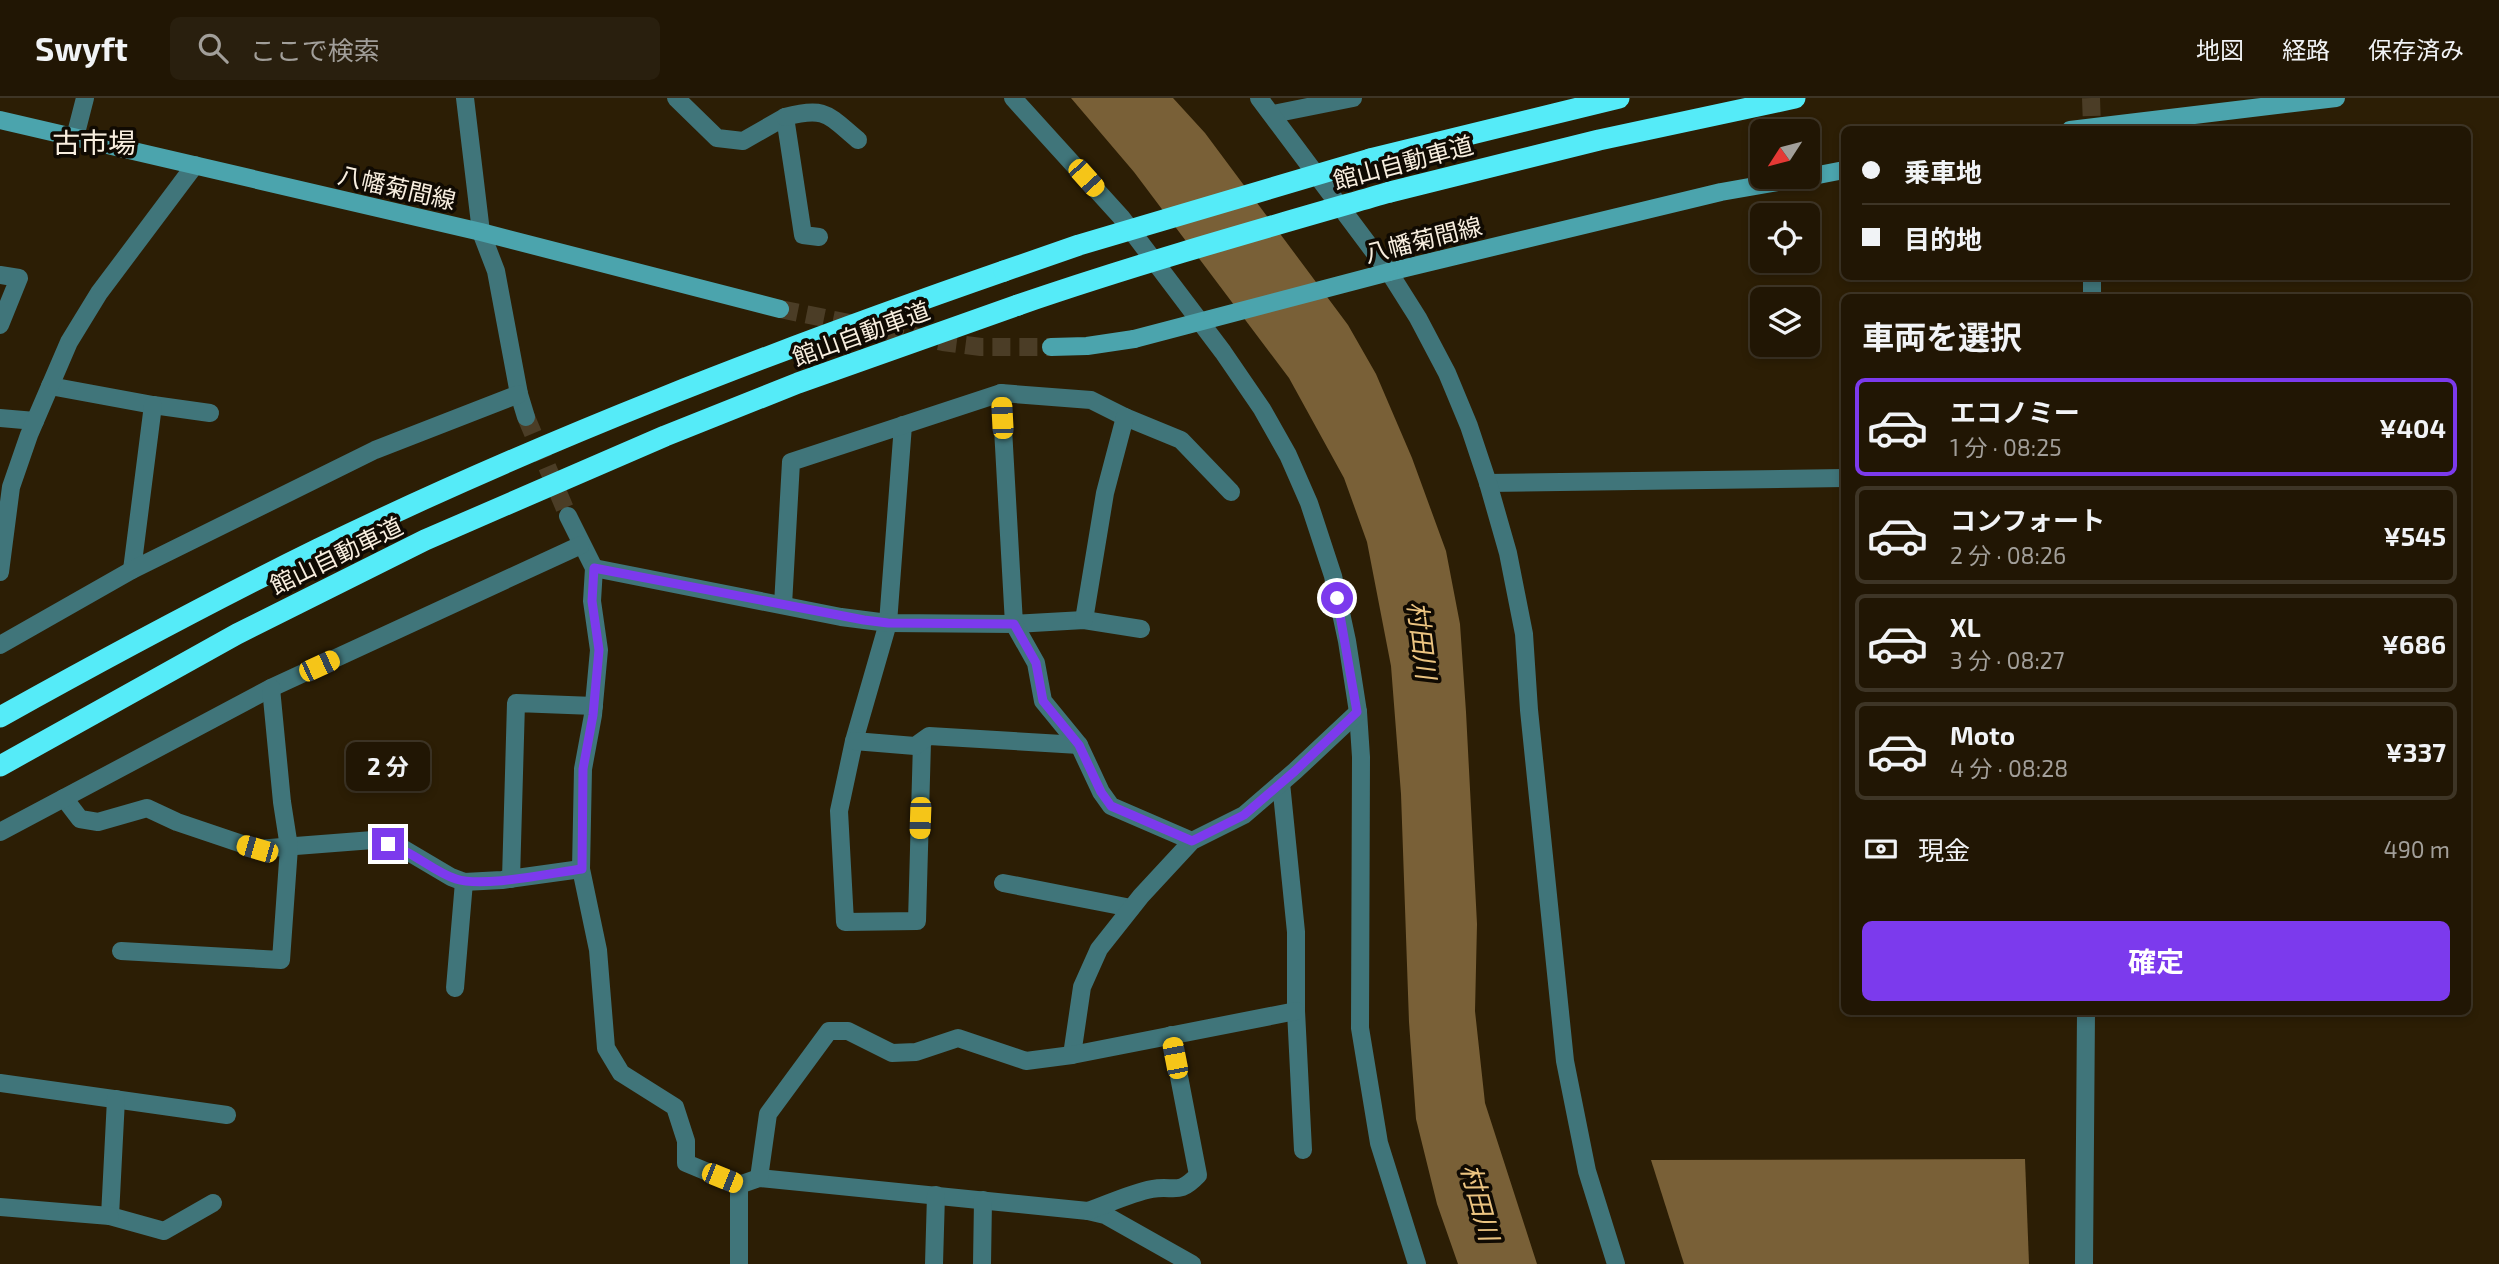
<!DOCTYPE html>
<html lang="ja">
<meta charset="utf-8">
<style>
:root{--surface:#211604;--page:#291f0e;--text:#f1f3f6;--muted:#a29f9a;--line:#3e3526;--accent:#7c3aed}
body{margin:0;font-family:"Exo 2","Noto Sans JP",sans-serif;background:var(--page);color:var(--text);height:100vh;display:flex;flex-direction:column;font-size:26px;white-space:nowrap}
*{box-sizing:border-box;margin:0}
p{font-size:23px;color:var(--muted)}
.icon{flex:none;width:38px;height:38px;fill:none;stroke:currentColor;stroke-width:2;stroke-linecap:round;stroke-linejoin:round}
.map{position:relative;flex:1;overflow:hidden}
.panel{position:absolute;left:1841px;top:196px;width:630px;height:721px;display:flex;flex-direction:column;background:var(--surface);border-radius:10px;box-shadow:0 4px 10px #0003,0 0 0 2px var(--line)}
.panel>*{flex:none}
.guide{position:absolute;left:1841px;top:28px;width:630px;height:154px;border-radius:10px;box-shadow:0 4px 10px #0003,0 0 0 2px var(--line);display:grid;align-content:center;height:154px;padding:0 21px;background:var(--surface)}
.needle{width:46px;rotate:234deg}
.fabs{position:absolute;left:1750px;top:21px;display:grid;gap:14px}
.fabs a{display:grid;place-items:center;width:70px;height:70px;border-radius:10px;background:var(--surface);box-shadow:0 4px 10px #0003,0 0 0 2px var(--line);font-size:35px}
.end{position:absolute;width:32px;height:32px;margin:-16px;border:9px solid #7c3aed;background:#fff;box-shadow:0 0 0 4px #fff}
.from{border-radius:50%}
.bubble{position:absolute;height:49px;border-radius:10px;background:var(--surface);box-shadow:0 4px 10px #0003,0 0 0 2px var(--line);font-size:23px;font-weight:700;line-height:49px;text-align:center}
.car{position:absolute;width:21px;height:42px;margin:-21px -10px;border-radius:9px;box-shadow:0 0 5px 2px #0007;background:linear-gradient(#f5c518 24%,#345 0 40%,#f5c518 0 76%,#345 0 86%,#f5c518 0)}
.guide b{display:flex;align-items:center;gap:24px;height:66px;font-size:26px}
.guide b+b{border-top:2px solid var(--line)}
.guide i{width:18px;height:18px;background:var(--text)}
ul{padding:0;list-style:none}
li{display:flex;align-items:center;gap:21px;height:98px;margin:0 14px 10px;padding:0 7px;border:4px solid var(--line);border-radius:10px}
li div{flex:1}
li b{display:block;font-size:26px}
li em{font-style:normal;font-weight:700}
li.on{border-color:var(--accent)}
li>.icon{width:63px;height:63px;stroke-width:1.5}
h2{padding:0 21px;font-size:32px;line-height:84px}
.pay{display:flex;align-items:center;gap:18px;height:77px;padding:0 21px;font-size:26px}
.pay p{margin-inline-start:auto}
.cta{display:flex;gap:14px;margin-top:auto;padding:14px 21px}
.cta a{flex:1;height:80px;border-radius:10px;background:var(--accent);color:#fff;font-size:28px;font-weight:700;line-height:80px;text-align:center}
header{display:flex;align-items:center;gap:42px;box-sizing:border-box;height:98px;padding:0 35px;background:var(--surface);border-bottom:2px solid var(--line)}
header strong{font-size:33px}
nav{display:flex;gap:38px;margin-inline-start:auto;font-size:24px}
.search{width:490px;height:63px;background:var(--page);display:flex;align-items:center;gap:18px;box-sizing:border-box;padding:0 24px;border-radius:10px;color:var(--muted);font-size:26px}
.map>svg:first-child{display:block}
.water{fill:#796037}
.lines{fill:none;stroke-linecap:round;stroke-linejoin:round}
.minor-tunnel{stroke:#4b3d26;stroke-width:18;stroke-dasharray:18 9;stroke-linecap:butt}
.secondary-tunnel{stroke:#4b3d26;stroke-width:18;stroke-dasharray:18 9;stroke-linecap:butt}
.minor{stroke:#40757a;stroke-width:18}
.tertiary{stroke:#40757a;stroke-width:18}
.secondary{stroke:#4ba4ad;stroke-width:18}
.motorway{stroke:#55ebf8;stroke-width:21}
.secondary-bridge{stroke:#4ba4ad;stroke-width:18}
.motorway-bridge{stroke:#55ebf8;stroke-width:21}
.route{stroke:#7c3aed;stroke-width:9}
.labels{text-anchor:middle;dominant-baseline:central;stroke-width:7;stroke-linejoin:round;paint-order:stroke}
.street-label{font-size:24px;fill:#f8eedf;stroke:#100a02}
.water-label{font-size:26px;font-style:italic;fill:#ecc481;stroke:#100a02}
.quarter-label{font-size:28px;fill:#f8eedf;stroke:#100a02}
</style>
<header>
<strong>Swyft</strong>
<div class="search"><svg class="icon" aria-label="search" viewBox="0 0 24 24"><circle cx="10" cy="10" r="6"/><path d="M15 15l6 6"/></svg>ここで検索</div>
<nav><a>地図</a><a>経路</a><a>保存済み</a></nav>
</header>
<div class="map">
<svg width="2499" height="1166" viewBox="0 0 2499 1166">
<rect width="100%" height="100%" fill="#2c1e05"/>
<g class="water">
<path d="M1071,0h102l32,35 143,192 28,49 36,84 34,93 14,73 6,88 11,212 -2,87 10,92 52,161h-79l-21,-60 -21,-85 -7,-97 -8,-228 -10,-128 -24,-124 -23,-64 -55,-100 -155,-206z"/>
<path d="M2025,1061l4,105h-345l-33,-104z"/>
</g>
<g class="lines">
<g class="minor-tunnel">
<path d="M2091,0l1,28"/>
<path d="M526,319l42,99"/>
</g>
<path class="secondary-tunnel" d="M780,211l163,33 38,5h70"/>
<g class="minor">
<path d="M465,0l16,134 15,39 23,123 7,23"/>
<path d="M676,0l41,40 26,3 42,-24 18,118 16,2"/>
<path d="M1013,0l108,119 102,135 39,57 26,46 21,48 24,73 14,65 11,71 3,45 -1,271 19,115 38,121"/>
<path d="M1273,16l80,-16"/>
<path d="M785,19c41,-11 43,-2 73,23"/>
<path d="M75,39l10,-39"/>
<path d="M0,177l19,3 -19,47"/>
<path d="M2092,178v22"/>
<path d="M50,288l103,19 57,8"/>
<path d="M1001,295l13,231 70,-4 57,9"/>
<path d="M0,320l35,3"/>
<path d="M903,327l-15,198 -34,118 -15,70 6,111 72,-1 5,-179"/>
<path d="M1488,385l356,-5"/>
<path d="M568,418l26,52 -2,33 7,49 -6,65 -10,54 -2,100 17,81 8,98 15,25 54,34 11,34v22l53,22 20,-7 329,33 17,4 87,49"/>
<path d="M594,470l247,49 47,6 126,1 22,39 7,38 36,44 22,47 10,14 81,35"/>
<path d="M132,472l21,-165"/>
<path d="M783,507l8,-143 210,-69 90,7 34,17 56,23 50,52"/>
<path d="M1084,522l21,-127 20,-76"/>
<path d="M0,547l132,-75 243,-120 144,-56"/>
<path d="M854,643l61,5 14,-10 150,9"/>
<path d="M1281,685l15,149v79l7,139"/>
<path d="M64,700l16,21 18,3 49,-14 30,14 80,27 116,-9 29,8 49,29 13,5 38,-2 79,-11"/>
<path d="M0,734l271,-144 310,-143"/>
<path d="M511,781l5,-176 78,3"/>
<path d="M1003,785l128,25"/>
<path d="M121,853l160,9 8,-113 -7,-45 -11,-114"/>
<path d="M455,890l9,-106"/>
<path d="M1072,957l10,-68 17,-38 42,-53 51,-55 52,-26 51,-44 63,-59"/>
<path d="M0,985l227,32"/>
<path d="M116,1001l-6,117 54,15 49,-28"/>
<path d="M759,1080l9,-64 61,-83h19l44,22 24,-1 42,-14 68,23 46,-6 224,-44"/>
<path d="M0,1109l110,9"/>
<path d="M1088,1113c20,-7 43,-18 64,-22 23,-4 26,7 46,-14l-27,-140"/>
<path d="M739,1166v-79"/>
<path d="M934,1166l2,-69"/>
<path d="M982,1166l1,-64"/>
<path d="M2084,1166l2,-252"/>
</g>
<g class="tertiary">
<path d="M1259,0l130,174 29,46 29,55 22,53 19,57 20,70 16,81 5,76 36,351 22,110 29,93"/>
<path d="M0,474l11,-85 18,-52 40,-93 30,-49 96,-128"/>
</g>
<g class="secondary">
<path d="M0,22l481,112 299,77"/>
<path d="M2070,32l266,-32"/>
<path d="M1808,79l36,-7"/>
<path d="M1389,174l332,-80 86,-15"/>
<path d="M1051,249l36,-1 47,-7"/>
</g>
<g class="motorway">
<path d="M1370,61l249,-61"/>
<path d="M1390,94l209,-52 196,-42"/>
<path d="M0,619c104,-58 210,-115 318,-168 222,-108 453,-197 686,-278"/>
<path d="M0,668l237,-132 188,-94 240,-104 133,-53 220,-78"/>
</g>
<path class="secondary-bridge" d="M1134,241l255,-67"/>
<g class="motorway-bridge">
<path d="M1004,173l75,-26 291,-86"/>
<path d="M1018,207c122,-42 247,-77 372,-113"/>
</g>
</g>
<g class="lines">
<path class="route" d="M388,746c25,7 44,27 68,35 27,9 95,-6 126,-10l1,-100 10,-54 6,-65 -7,-49 2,-33 270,52 24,3 126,1 22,39 7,38 36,44 22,47 10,14 81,35 52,-26 51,-44 62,-59 -20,-114"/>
</g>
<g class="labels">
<g class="street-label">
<text transform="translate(1403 64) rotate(-15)">館山自動車道</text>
<text transform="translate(397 89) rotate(13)">八幡菊間線</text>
<text transform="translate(1423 141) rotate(-14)">八幡菊間線</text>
<text transform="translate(861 235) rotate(-20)">館山自動車道</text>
<text transform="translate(336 457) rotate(-26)">館山自動車道</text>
</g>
<g class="water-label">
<text transform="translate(1423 542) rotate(83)">村田川</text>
<text transform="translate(1481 1104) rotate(75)">村田川</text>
</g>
<g class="quarter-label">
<text x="94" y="44">古市場</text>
</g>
</g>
</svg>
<div class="fabs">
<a><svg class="needle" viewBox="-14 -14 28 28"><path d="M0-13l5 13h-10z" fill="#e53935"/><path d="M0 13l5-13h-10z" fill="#a29f9a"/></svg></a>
<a><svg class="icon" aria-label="locate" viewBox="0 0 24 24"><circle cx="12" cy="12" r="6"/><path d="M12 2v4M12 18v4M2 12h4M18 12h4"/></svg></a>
<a><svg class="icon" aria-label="layers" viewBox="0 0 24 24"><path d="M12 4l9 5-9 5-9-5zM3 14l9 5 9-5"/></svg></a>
</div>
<i class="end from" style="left:1337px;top:500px"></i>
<i class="end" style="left:388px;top:746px"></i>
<div class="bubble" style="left:346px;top:644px;width:84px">2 分</div>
<i class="car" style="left:1086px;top:80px;rotate:138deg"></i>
<i class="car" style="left:1002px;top:320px;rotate:357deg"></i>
<i class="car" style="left:319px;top:568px;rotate:65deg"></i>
<i class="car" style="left:920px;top:720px;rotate:182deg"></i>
<i class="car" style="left:257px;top:751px;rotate:286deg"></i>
<i class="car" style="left:1175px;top:960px;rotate:349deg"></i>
<i class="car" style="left:722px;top:1080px;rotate:112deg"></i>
<div class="guide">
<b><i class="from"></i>乗車地</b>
<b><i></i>目的地</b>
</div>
<section class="panel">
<h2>車両を選択</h2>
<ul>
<li class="on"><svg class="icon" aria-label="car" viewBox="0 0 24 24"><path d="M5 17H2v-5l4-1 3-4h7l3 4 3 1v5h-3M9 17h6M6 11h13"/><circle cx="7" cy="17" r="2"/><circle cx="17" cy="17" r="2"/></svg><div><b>エコノミー</b><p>1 分 · 08:25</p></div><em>¥404</em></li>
<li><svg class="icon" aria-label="car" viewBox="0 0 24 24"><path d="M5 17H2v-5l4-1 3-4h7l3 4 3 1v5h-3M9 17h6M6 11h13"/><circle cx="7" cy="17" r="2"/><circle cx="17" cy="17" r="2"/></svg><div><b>コンフォート</b><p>2 分 · 08:26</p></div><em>¥545</em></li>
<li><svg class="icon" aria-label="car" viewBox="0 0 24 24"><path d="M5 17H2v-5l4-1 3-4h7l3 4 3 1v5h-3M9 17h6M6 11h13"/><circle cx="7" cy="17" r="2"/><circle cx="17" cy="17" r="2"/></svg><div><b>XL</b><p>3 分 · 08:27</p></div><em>¥686</em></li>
<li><svg class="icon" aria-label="car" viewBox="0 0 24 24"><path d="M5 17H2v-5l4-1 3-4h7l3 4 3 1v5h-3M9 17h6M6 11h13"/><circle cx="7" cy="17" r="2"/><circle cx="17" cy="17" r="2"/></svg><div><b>Moto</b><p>4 分 · 08:28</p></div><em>¥337</em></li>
</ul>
<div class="pay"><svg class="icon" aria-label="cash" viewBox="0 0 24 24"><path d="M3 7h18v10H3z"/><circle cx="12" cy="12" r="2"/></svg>現金<p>490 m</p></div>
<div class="cta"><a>確定</a></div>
</section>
</div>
